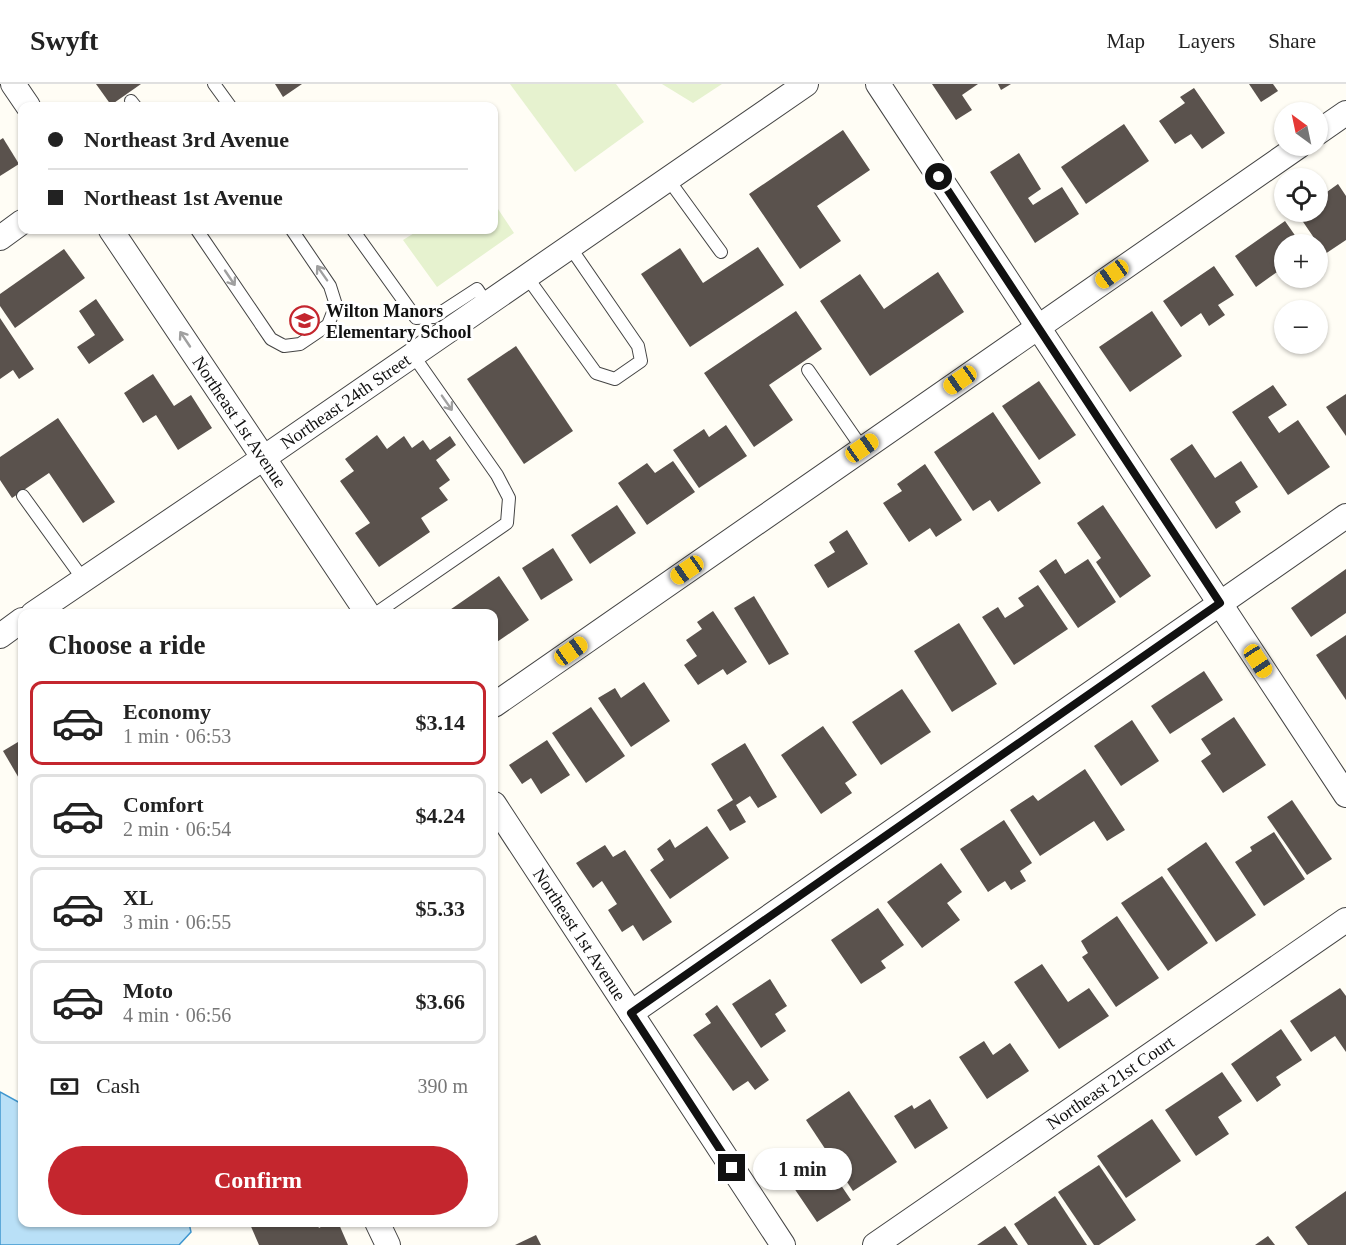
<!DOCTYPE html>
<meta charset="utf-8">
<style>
:root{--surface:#fff;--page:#f2f2f2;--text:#222;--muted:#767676;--line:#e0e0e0;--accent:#c4262e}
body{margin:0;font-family:Georgia,serif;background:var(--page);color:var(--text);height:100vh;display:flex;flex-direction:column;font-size:22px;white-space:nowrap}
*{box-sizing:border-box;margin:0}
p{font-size:20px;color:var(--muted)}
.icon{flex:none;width:33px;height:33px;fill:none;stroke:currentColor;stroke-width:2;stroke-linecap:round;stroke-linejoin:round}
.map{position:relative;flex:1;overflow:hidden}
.drawer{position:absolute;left:18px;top:525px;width:480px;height:618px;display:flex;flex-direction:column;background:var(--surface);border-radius:12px;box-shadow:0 2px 4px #0004}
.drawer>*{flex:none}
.top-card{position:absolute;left:18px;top:18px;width:480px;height:132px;border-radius:12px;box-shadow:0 2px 4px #0004;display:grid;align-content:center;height:132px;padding:0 30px;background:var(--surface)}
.needle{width:39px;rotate:327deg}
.buttons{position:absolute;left:1274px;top:18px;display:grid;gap:12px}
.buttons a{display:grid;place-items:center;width:54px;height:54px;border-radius:50%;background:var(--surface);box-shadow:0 2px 4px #0004;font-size:30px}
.end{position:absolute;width:27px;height:27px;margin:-14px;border:8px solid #111;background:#fff;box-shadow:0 0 0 3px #fff}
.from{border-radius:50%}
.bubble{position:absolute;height:42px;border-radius:21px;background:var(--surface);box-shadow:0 2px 4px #0004;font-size:20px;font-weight:700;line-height:42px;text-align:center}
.car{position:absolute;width:18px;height:36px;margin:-18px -9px;border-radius:8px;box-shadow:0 0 4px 2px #0007;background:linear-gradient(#f5c518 24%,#345 0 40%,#f5c518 0 76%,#345 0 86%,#f5c518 0)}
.top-card b{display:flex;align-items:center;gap:21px;height:57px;font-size:22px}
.top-card b+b{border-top:2px solid var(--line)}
.top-card i{width:15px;height:15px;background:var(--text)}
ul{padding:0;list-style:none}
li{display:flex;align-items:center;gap:18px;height:84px;margin:0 12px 9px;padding:0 18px;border:3px solid var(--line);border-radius:12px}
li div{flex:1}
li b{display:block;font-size:22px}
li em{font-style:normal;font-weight:700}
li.active{border-color:var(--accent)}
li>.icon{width:54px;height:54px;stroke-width:1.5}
h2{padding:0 30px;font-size:27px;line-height:72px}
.pay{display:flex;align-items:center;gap:15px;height:66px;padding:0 30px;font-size:22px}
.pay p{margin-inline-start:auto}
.button{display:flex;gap:12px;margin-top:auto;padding:12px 30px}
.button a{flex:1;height:69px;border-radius:36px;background:var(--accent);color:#fff;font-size:24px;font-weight:700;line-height:69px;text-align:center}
header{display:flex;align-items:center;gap:36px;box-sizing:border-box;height:84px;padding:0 30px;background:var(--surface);border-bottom:2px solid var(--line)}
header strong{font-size:28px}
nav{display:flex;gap:33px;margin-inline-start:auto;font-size:21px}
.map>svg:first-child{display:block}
.pitch{fill:#e6f2cf}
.water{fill:#b9e0f7;stroke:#3f96cf;stroke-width:1.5}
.building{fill:#5a524d}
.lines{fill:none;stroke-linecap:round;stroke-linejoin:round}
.lane-casing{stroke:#444;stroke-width:14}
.street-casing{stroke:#444;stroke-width:26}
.lane{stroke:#fff;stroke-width:12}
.street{stroke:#fff;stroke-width:24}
.oneway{stroke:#a0a0a0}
.route{stroke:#111;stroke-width:8}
.labels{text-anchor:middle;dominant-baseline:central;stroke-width:6;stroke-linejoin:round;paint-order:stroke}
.poi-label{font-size:18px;font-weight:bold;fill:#111;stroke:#fff;text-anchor:start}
.street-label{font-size:18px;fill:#111;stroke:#fff}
</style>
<header>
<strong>Swyft</strong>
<nav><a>Map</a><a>Layers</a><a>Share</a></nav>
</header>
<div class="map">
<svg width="1346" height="1161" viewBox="0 0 1346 1161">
<rect width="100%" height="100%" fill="#fffdf5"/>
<g class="pitch">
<path d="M510,0h106l28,38 -69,50z"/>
<path d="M662,0h60l-29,19z"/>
<path d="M494,119l20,30 -77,54 -34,-47 16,-10h75z"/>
</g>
<path class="water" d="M0,1008l22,12v118l167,1 2,9 -12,13h-179z"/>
<g class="building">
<path d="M96,0h45l-30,21z"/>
<path d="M275,0h27l-19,13z"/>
<path d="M932,0h46l-16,11 10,15 -16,10z"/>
<path d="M998,0h13l-10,6z"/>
<path d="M1249,0h24l5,7 -17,11z"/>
<path d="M1194,4l31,45 -23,16 -11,-15 -16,10 -16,-23 26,-18 -5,-6z"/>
<path d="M1124,40l25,37 -63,43 -25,-37z"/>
<path d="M843,46l27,40 -53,36 24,35 -41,28 -51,-75z"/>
<path d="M3,54l16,26 -19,12v-36z"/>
<path d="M1019,69l22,36 -13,9 5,7 29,-18 17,27 -44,29 -45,-71z"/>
<path d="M1338,100l8,12v44l-21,14 -28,-41 20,-1v-13z"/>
<path d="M1285,137l16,23h-17v23l-28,20 -21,-31z"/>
<path d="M758,163l26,38 -94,62 -49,-73 39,-26 23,35z"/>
<path d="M64,165l21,29 -70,50 -15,-22v-12z"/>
<path d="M1214,182l20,29 -16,10 7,10 -16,11 -8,-13 -20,14 -18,-26z"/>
<path d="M938,188l26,40 -94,64 -50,-75 40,-27 24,35z"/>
<path d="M96,215l28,41 -35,24 -12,-17 18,-12 -16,-24z"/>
<path d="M796,227l26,38 -53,36 24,35 -39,27 -50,-74z"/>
<path d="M1152,227l30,45 -52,36 -31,-45z"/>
<path d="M0,234l34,51 -15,10 -6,-9 -13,9z"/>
<path d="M516,262l57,85 -49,33 -57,-85z"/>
<path d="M153,290l21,32 17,-11 21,33 -34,22 -22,-35 -13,8 -19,-30z"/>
<path d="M1039,297l37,54 -37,25 -37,-54z"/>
<path d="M1273,301l14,20 -19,12 11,16 19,-13 32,47 -42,28 -56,-83z"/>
<path d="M1346,310v42l-20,-29z"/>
<path d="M993,328l48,71 -43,29 -8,-12 -17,11 -39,-59z"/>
<path d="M58,334l57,84 -32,21 -34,-50 -37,25 -12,-18v-23z"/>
<path d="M726,341l21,31 -48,32 -26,-38 31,-21 5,8z"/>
<path d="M377,351l10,14 17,-13 8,12 11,-8 7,10 20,-14 6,9 -20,15 14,20 -11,8 9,12 -27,18 9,14 -51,35 -24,-34 15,-10 -30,-42 14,-10 -9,-12z"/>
<path d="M1192,360l23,34 26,-17 17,26 -23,15 6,10 -25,17 -46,-70z"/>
<path d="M673,377l22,31 -48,33 -29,-42 29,-20 8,10z"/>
<path d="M925,380l37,56 -26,17 -6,-9 -21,14 -26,-39 19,-12 -5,-7z"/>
<path d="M617,421l19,28 -46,31 -19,-29z"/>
<path d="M1103,421l48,71 -31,22 -24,-36 5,-4 -24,-35z"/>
<path d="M847,446l21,34 -40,24 -14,-23 21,-13 -6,-10z"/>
<path d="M553,464l20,32 -32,20 -19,-32z"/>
<path d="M1056,475l9,15 23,-15 28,43 -38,26 -39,-57z"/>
<path d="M1346,485v44l-35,24 -20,-29z"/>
<path d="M499,492l30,44 -35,24v-30h-50z"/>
<path d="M1038,501l30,44 -54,36 -32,-48 16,-10 7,11 19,-12 -6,-8z"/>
<path d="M754,512l35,58 -20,11 -35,-57z"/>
<path d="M713,527l34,51 -20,13 -4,-6 -25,16 -14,-20 13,-9 -11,-16 16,-11 -5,-7z"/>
<path d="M959,539l38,61 -45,28 -38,-61z"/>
<path d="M1346,551v65l-30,-45z"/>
<path d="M1204,587l19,29 -53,34 -19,-28z"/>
<path d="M644,598l26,39 -39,26 -33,-49 17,-10 6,10z"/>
<path d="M902,605l29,43 -50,33 -29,-43z"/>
<path d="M591,623l34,49 -39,27 -34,-50z"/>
<path d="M1234,633l32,48 -43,28 -22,-32 10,-7 -10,-15z"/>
<path d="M1132,636l27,41 -38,25 -27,-40z"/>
<path d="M823,642l34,49 -12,8 7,10 -31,21 -40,-59z"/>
<path d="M547,656l23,35 -29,19 -10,-16 -9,6 -13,-19z"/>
<path d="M18,658l4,9v27l-2,2 -17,-29z"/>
<path d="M745,659l32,54 -19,11 -8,-12 -14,9 10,17 -16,9 -13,-21 16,-10 -22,-36z"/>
<path d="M1085,685l40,61 -18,11 -13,-20 -54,35 -30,-46 23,-15 5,6z"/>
<path d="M1292,716l40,59 -25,16 -40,-58z"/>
<path d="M1004,736l28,43 -12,8 6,10 -15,9 -6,-9 -17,11 -28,-43z"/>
<path d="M707,742l22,32 -59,41 -20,-29 14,-10 -7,-11 13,-10 5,9z"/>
<path d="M1274,748l31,47 -41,27 -29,-44 17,-11 -2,-4z"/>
<path d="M1206,758l50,73 -40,27 -49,-73z"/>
<path d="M605,761l8,12 12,-7 47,72 -29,19 -10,-16 -11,7 -14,-22 9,-6 -15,-23 -9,7 -17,-25z"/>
<path d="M941,779l21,29 -15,11 13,17 -38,28 -35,-46z"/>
<path d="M1162,792l46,67 -40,28 -47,-68z"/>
<path d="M878,824l26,37 -23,16 5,7 -25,16 -30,-44z"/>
<path d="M1117,832l42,62 -43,29 -34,-50 6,-4 -7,-12z"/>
<path d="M1042,880l26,38 21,-14 20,28 -50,33 -45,-67z"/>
<path d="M770,895l17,27 -12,8 11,17 -25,17 -29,-44z"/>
<path d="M1340,904l6,8v56l-11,-16 -24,16 -21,-31z"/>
<path d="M717,921l52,75 -14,10 -7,-9 -15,10 -40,-56 18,-12 -6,-9z"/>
<path d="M1281,945l21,31 -26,17 5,8 -24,17 -26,-38z"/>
<path d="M984,957l9,14 17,-12 19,28 -42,28 -28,-42z"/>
<path d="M1222,988l20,29 -24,16 11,17 -33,22 -31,-46z"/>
<path d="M849,1007l48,71 -44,29 -47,-71z"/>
<path d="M930,1015l18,29 -33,21 -21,-33 18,-11 2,4z"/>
<path d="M1152,1035l29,42 -55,37 -29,-42z"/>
<path d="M800,1064l19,29 11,-8 21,31 -34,22 -40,-59z"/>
<path d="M1099,1081l37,55 -37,25h-5l-36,-53z"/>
<path d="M1346,1107v54h-38l-13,-18z"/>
<path d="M1055,1112l32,49h-59l-14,-21z"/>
<path d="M249,1138h67l3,6 11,-6h8l10,23h-89z"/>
<path d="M1005,1142l13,19h-41z"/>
<path d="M536,1151l5,10h-26z"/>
<path d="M1268,1152l7,9h-20z"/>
</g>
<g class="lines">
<defs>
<g id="lane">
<path d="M214,0l16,22"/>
<path d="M131,17l4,5"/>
<path d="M668,95l53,73"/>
<path d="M197,146l74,109 13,7 16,-2 28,-19 8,-20 -6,-19 -38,-56"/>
<path d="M353,146l63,88 18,-1 43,-28 10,15"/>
<path d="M527,193l69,96 19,6 26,-18 -3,-15 -68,-99"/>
<path d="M808,286l54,78"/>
<path d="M23,412l60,83"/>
<path d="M375,530l132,-91 2,-25 -12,-23 -84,-120"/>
</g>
<g id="street">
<path d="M13,0l15,22"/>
<path d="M878,0l468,711"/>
<path d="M1317,49l29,-20"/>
<path id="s1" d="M111,146l257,384"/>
<path d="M0,154l22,-16"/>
<path id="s2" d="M33,530l232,-157 541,-373"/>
<path d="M0,552l22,-16"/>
<path d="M494,621l805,-559"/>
<path id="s3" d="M494,720l289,441"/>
<path d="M631,929l715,-497"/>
<path d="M377,1138l11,23"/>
<path id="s4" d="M875,1161l471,-325"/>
</g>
</defs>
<use href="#lane" class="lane-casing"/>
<use href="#street" class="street-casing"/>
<use href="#lane" class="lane"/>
<use href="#street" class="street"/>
</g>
<defs><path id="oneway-shaft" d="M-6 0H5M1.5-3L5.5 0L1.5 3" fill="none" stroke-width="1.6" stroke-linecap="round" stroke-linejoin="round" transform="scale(1.5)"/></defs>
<g class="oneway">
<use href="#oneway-shaft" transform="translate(322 189) rotate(-125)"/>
<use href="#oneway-shaft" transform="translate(230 194) rotate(56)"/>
<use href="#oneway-shaft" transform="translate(185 255) rotate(-124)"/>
<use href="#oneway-shaft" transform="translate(447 319) rotate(55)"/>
</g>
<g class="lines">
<path class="route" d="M732,1084l-101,-155 589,-410 -281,-426"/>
</g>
<defs>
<symbol id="school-ring" viewBox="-11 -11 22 22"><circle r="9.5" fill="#fff" stroke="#c4262e" stroke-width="1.5"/><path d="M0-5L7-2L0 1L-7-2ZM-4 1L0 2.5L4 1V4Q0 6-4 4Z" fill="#c4262e"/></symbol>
</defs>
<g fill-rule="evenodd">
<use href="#school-ring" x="288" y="220" width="33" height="33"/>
</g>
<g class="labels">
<g class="poi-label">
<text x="326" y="227">Wilton Manors<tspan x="326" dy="21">Elementary School</tspan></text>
</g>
<g class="street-label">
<text stroke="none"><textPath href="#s2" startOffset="378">Northeast 24th Street</textPath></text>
<text stroke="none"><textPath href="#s1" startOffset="231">Northeast 1st Avenue</textPath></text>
<text stroke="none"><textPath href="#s3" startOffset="156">Northeast 1st Avenue</textPath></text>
<text stroke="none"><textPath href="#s4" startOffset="286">Northeast 21st Court</textPath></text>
</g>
</g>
</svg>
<div class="buttons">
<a><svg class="needle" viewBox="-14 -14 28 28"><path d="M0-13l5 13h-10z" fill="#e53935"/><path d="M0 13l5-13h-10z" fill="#767676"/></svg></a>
<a><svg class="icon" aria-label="locate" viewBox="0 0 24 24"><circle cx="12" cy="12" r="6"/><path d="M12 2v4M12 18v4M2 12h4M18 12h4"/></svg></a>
<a>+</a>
<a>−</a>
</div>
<i class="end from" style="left:939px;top:93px"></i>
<i class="end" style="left:732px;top:1084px"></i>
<div class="bubble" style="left:753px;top:1064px;width:99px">1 min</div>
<i class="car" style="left:1112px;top:190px;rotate:235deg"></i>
<i class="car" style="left:960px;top:296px;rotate:235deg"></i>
<i class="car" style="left:862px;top:364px;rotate:55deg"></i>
<i class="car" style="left:687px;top:486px;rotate:235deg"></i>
<i class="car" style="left:571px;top:567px;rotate:55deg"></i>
<i class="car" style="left:1258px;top:577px;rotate:147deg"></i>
<div class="top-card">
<b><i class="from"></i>Northeast 3rd Avenue</b>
<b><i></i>Northeast 1st Avenue</b>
</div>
<section class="drawer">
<h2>Choose a ride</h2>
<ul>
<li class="active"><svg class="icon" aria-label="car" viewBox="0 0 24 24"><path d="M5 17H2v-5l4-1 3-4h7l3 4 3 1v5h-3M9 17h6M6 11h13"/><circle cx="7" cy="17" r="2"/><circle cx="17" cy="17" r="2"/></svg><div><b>Economy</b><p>1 min · 06:53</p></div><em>$3.14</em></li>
<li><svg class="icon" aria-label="car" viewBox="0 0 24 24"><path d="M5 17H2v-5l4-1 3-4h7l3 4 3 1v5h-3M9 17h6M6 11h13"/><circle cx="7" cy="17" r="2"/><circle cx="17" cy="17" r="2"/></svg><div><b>Comfort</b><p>2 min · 06:54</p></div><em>$4.24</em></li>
<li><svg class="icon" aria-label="car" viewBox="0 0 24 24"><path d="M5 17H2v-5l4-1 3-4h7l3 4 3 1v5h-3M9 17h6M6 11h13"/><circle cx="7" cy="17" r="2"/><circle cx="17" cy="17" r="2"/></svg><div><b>XL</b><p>3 min · 06:55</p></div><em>$5.33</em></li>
<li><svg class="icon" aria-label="car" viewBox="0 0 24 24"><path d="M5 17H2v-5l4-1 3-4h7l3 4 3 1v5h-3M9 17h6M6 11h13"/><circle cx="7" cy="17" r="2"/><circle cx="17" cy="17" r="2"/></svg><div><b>Moto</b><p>4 min · 06:56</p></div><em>$3.66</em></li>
</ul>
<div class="pay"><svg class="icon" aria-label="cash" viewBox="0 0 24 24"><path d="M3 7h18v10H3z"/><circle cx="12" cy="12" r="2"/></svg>Cash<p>390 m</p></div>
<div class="button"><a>Confirm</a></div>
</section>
</div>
